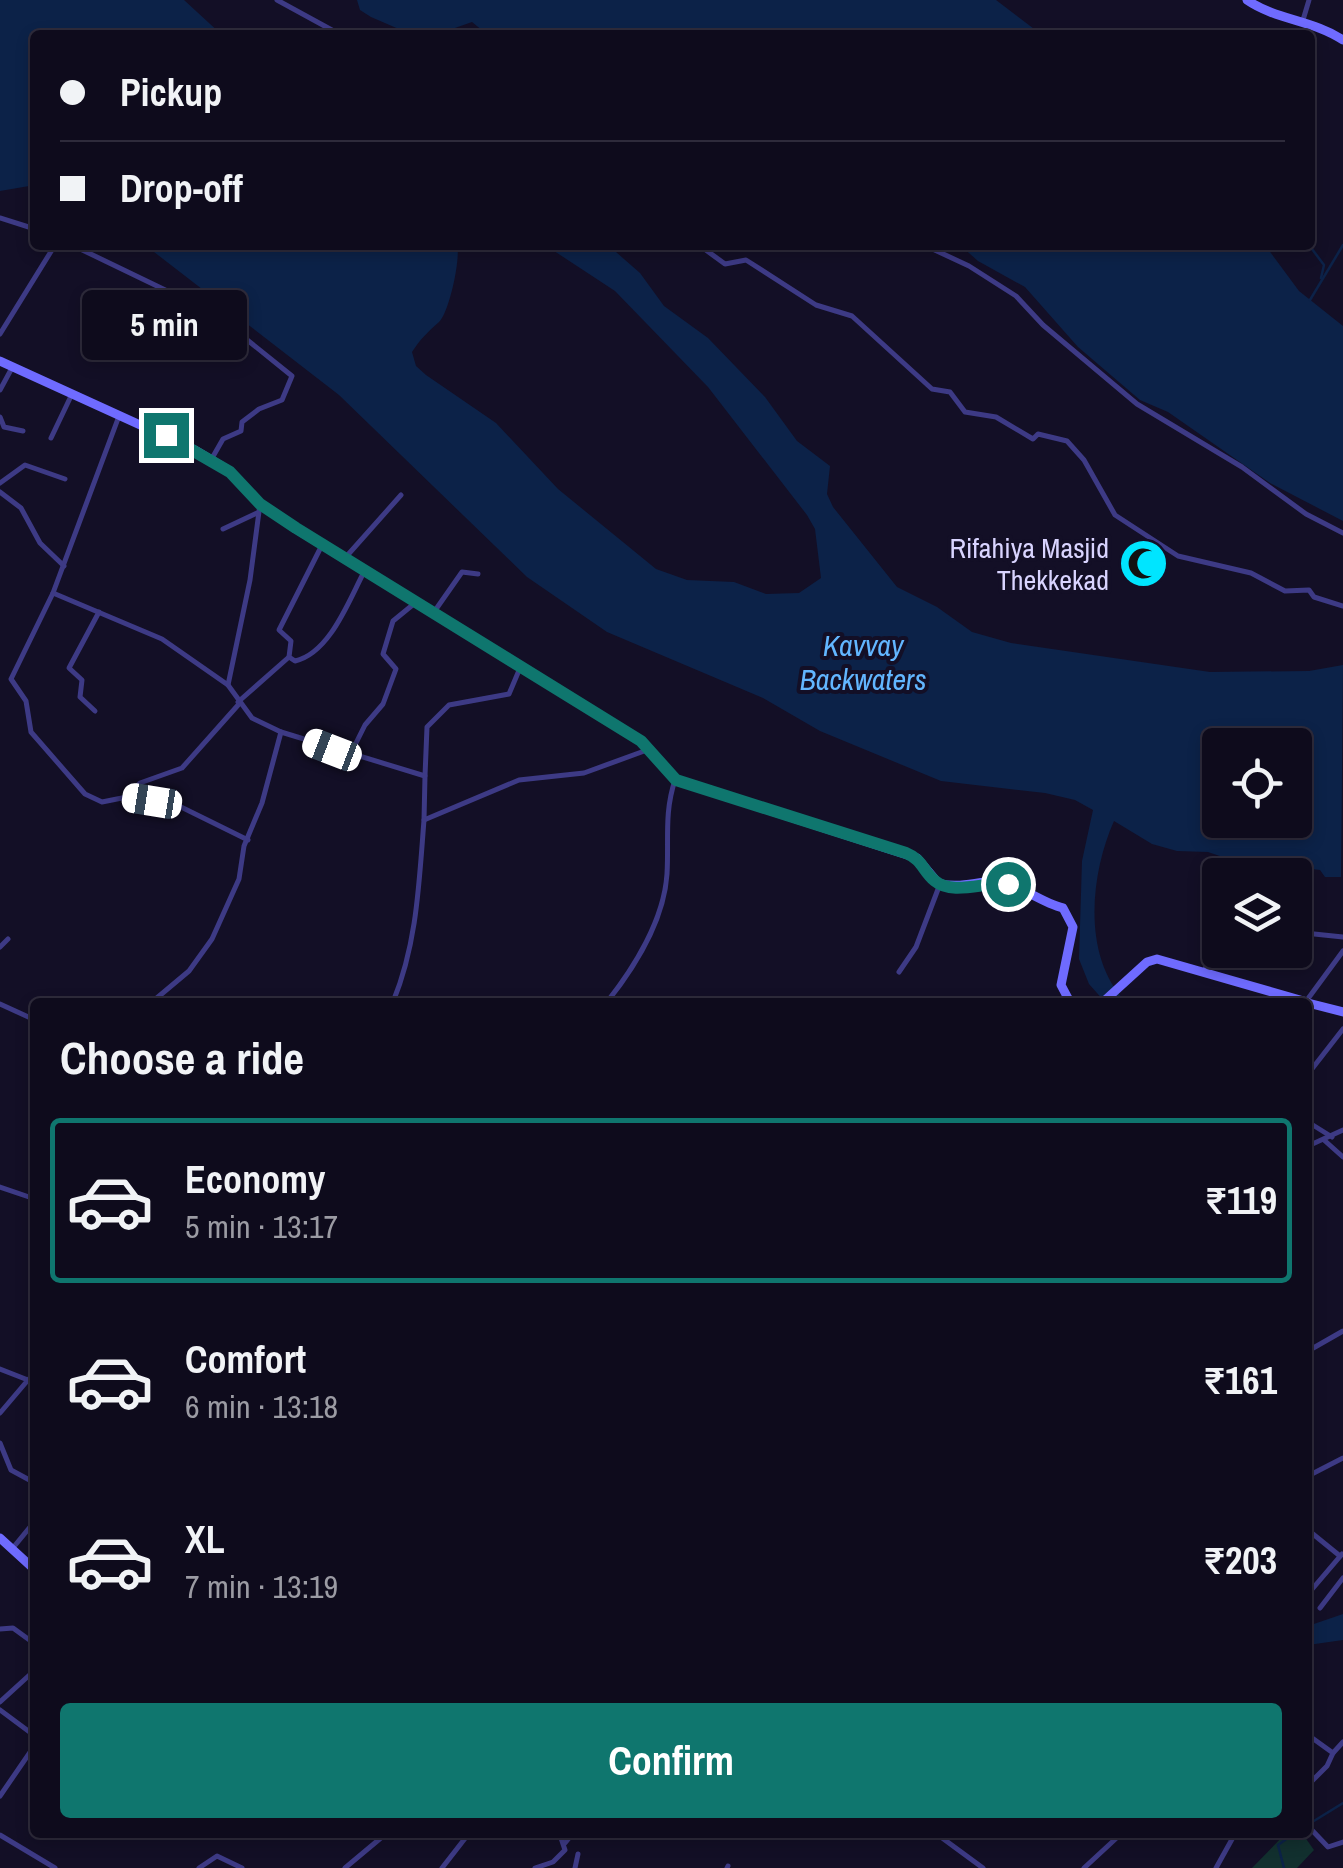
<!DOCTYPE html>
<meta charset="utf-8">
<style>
:root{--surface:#0e0b1c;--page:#1c1929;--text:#f1f3f6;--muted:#9b9ba3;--line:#2e2b3b;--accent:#0f766e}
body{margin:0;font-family:"Archivo Narrow",sans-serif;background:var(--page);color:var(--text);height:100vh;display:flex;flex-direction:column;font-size:38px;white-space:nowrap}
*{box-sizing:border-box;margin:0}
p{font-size:32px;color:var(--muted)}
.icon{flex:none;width:55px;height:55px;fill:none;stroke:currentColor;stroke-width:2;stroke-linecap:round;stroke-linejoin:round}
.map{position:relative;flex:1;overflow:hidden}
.details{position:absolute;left:30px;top:998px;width:1282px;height:840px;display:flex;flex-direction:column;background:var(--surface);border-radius:10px;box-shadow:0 5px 15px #0003,0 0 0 2px var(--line)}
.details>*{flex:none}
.top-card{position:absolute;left:30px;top:30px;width:1285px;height:220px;border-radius:10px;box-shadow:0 5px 15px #0003,0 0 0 2px var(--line);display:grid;align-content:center;height:220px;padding:0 30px;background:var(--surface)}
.fabs{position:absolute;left:1202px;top:728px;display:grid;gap:20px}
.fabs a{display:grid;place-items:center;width:110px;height:110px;border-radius:10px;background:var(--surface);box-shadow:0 5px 15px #0003,0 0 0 2px var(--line);font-size:50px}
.end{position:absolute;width:45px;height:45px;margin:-22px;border:12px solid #0f766e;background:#fff;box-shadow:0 0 0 5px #fff}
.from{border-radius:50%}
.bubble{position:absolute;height:70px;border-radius:10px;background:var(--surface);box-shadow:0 5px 15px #0003,0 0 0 2px var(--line);font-size:32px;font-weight:800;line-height:70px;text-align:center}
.car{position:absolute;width:30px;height:60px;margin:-30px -15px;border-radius:12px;box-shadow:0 0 8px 2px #0007;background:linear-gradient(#fff 24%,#345 0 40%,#fff 0 76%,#345 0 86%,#fff 0)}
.top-card b{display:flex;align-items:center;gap:35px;height:95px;font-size:38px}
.top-card b+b{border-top:2px solid var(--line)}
.top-card i{width:25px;height:25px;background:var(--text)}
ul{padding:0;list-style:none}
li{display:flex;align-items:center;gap:30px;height:165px;margin:0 20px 15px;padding:0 10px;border:5px solid transparent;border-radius:10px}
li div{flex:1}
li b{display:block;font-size:38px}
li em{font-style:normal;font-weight:800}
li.selected{border-color:var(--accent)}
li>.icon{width:90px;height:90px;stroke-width:1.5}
h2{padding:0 30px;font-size:45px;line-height:120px}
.action{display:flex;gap:20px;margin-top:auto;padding:20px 30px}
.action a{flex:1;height:115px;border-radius:10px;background:var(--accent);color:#fff;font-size:40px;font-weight:800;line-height:115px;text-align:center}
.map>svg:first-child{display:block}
.green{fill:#12302f}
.water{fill:#0c2248;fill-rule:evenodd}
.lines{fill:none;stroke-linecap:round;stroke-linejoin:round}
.stream{stroke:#0c2248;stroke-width:2.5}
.street{stroke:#3d3a85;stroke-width:5}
.secondary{stroke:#6f6bff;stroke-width:9}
.route{stroke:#0f766e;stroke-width:12}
.labels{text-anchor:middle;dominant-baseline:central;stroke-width:8;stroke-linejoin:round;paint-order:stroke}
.poi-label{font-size:28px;fill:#d9d4ff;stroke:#130f26;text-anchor:end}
.water-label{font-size:30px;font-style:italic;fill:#62b6ff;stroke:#130f26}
</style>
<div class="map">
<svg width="1343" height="1868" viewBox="0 0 1343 1868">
<rect width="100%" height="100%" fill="#130f26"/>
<path class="green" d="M1286,1833h16l12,17 -17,18h-45z"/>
<g class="water">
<path d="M0,0h184l38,35h-187v150l-35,6z"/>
<path d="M357,0h639l46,35h-554l-16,-13 -37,13 -27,-2 -37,-16 -11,-7z"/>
<path d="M145,245h312c4,13 -8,68 -18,77 -12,11 -18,16 -27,30l4,14 10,9 70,48 62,66 98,80 31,11 47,2 32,12 33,-1 22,-15 -6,-49 -8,-14 -99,-128 -93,-96 -70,-46h63l32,28 24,33 44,32 57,59 32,44 33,25 -3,28 6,13 64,80 40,20 35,25 39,11 199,29 99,-1 34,-6 -2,212h-16l-5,-7 -24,-3 -3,8h-39l1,-7 -47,-16 -31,-1 -25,-7 -38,-23c-24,54 -32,136 12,181h-21l-16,-18 -10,-25 3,-98 11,-51 -18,-10 -30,-7 -104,-12 -121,-50 -57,-33 -156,-66 -80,-55 -188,-182zM1220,745h75v75h-75z"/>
<path d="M960,245h305l34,46 44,35v195l-73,-38 -102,-71 -28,-12 -62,-53 -53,-60 -47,-26z"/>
<path d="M1343,1614v26l-35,5v-19z"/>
</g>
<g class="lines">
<g class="stream">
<path d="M1309,245l15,20 -3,13"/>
<path d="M1310,300l33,-55"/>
<path d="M1309,1824l34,-21"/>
<path d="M1284,1868l-6,-23 18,-13"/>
</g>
<g class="street">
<path d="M277,0l64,35"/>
<path d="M1303,20l6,-20"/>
<path d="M0,218l35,11"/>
<path d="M72,245l143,69 77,62 -10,24 -23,9 -17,13 -1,9 -18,8 -12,21"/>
<path d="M699,245l26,19 21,-4 70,45 36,11 80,73 18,3 15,20 31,5 37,22 5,-5 29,7 17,19 31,55 63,41 73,17 34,18 24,-1 5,7 29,9"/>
<path d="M924,245l45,21 47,30 27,29 94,79 105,63 64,47 37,19"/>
<path d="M0,334l55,-89"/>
<path d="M0,390l13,-24"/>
<path d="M119,416l-66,177 109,46 66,46"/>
<path d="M0,417l4,10 19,4"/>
<path d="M51,438l21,-44"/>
<path d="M0,483l25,-18 40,14"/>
<path d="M0,492l21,16 19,35 24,23"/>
<path d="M223,529l34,-16"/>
<path d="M321,547l-42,83 12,11 -2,16 6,4c35,-8 54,-61 69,-89"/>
<path d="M345,558l56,-63"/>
<path d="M53,593l-42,86 15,22 5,31 54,62 17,8 25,-5 13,-14 42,-15 57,-64"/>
<path d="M434,612l28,-40 16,2"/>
<path d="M238,702l51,-45"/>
<path d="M95,711l-15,-14 2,-17 -13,-12 30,-56"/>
<path d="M281,732l144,44 -1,44 95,-40 65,-7 63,-23"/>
<path d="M350,755l15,-30 18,-21 13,-35 -13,-15 10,-33 22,-18"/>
<path d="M425,776l2,-49 22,-22 60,-11 11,-26"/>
<path d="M130,797l47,8 71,35"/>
<path d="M1295,932l48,5"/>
<path d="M0,947l8,-8"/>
<path d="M899,972l17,-25 24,-63"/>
<path d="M1203,973l16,-33 1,-22"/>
<path d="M1307,1000l36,-49"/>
<path d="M152,1002l37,-31 23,-32 27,-60 5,-33 18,-43 19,-71 -29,-14 -24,-33 22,-105 10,-76"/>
<path d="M393,1002c24,-58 26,-119 31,-182"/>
<path d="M607,1002c27,-34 57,-82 60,-128 2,-34 -3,-61 8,-94"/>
<path d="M0,1004l35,16"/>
<path d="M1308,1074l35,-45"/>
<path d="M1308,1122l24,15"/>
<path d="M1324,1140l19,17"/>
<path d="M1308,1146l35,-16"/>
<path d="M0,1187l35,12"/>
<path d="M1308,1351l35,-20"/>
<path d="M0,1369l28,11 -28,33"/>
<path d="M28,1380l7,-7"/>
<path d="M0,1443l11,27 24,13"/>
<path d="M1308,1476l35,-18"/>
<path d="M1308,1530l32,26"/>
<path d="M12,1549l23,-28"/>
<path d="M1308,1594l34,-40"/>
<path d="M1320,1608l23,-30"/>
<path d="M0,1629l13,-1 22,16"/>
<path d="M0,1702l35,-32"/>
<path d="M0,1710l35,26"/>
<path d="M1308,1735l25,18 -6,13 -19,19"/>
<path d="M1333,1753l10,-11"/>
<path d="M0,1796l35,-51"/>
<path d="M1308,1826l20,21 15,-5"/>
<path d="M934,1832l49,36"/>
<path d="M0,1835l55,33"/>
<path d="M565,1843l9,-11"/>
<path d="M199,1868l18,-12 25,12"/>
<path d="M345,1868l43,-36"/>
<path d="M442,1868l28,-36"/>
<path d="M535,1868l18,-6 12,-12 -6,-18"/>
<path d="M575,1868l3,-14"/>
<path d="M727,1868l1,-2"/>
<path d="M1084,1868l39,-36"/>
<path d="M1216,1868l20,-36"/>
</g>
<g class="secondary">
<path d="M1247,0c29,20 66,20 96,40"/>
<path d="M0,361l195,89 35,21 30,33 36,25 345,212 34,39 242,78 21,25c23,7 43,-4 65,-1 15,2 39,21 60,26l10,19 -12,58 9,17"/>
<path d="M1103,1002l44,-40 10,-3 150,43"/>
<path d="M1308,1003l35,9"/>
<path d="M0,1538l35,32"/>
</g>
</g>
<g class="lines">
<path class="route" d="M166,435l64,37 30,32 36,24 345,213 35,39 230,73c17,7 16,17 29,28 18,15 52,0 73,3"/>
</g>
<defs>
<symbol id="mosque-disc" viewBox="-11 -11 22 22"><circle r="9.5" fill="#00e5ff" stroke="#130f26"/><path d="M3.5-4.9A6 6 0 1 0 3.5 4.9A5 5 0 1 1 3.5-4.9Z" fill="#111"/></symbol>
</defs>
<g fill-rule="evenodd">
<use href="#mosque-disc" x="1116" y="536" width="55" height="55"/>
</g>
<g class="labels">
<g class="poi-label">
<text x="1109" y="548">Rifahiya Masjid<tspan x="1109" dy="32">Thekkekad</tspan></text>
</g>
<g class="water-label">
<text x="863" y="645">Kavvay<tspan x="863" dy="34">Backwaters</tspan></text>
</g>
</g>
</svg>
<div class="fabs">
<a><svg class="icon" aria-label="locate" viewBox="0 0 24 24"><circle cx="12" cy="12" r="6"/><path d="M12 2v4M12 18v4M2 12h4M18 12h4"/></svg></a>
<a><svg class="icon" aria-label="layers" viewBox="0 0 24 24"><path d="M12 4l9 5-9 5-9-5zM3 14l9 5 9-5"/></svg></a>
</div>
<i class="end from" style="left:1008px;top:884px"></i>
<i class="end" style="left:166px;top:435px"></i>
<div class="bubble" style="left:82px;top:290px;width:165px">5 min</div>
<i class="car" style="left:332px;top:750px;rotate:291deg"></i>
<i class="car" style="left:152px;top:801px;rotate:279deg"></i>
<div class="top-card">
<b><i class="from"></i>Pickup</b>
<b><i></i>Drop-off</b>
</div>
<section class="details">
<h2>Choose a ride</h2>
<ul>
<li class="selected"><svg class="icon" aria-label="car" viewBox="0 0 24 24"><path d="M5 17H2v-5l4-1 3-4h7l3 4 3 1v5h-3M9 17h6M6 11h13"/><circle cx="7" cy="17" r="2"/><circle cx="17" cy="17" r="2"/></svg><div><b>Economy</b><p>5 min · 13:17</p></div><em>₹119</em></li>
<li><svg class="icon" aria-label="car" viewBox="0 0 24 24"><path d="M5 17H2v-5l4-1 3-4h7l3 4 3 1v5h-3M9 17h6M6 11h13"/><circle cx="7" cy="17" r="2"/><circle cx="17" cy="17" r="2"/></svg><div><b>Comfort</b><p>6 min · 13:18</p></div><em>₹161</em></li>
<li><svg class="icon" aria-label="car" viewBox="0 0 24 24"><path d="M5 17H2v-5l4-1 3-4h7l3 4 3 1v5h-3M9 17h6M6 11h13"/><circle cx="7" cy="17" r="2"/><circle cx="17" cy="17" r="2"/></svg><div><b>XL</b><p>7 min · 13:19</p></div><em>₹203</em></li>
</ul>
<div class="action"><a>Confirm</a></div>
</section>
</div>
